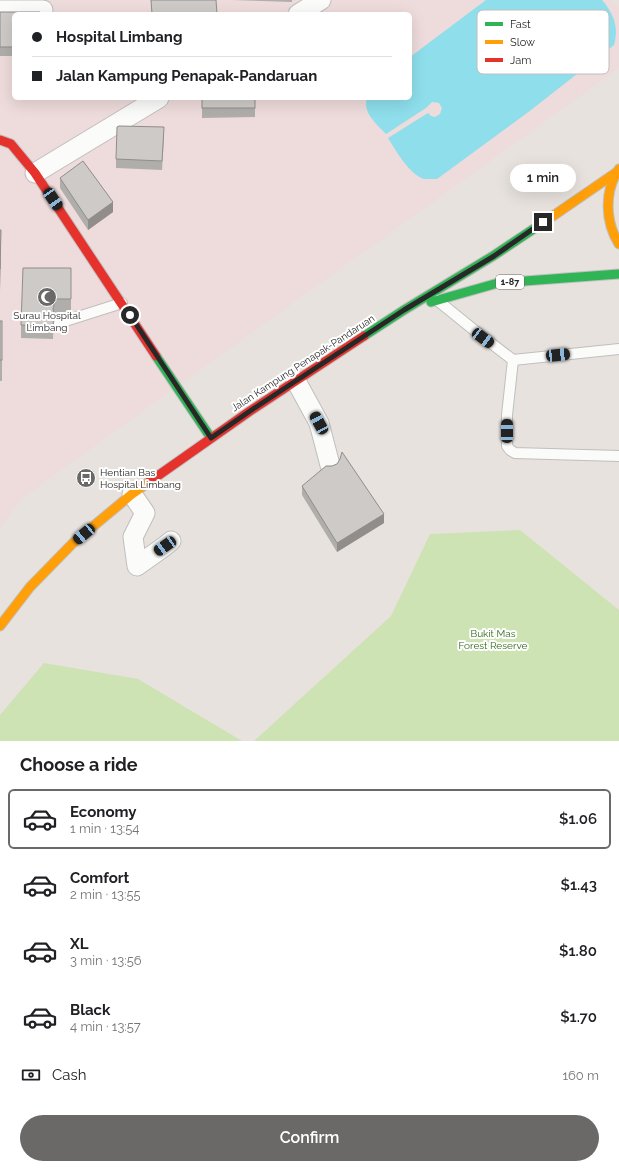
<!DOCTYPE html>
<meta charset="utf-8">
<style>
:root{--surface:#fff;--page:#f2f2f2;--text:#202124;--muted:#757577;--line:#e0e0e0;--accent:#6b6967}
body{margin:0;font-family:Raleway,sans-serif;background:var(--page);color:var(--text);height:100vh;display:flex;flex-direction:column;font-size:15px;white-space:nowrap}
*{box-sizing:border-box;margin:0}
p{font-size:13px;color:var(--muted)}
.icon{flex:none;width:22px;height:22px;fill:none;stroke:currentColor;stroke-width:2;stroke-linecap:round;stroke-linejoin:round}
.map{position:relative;height:741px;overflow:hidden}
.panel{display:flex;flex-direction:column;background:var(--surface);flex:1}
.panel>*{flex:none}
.banner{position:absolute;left:12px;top:12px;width:400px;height:88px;border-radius:6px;box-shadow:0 4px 16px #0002;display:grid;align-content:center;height:88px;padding:0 20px;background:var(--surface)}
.end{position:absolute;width:18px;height:18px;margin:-9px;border:5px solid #282828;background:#fff;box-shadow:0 0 0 2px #fff}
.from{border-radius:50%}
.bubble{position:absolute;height:28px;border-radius:14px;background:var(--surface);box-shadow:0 4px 16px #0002;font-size:13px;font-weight:600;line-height:28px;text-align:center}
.car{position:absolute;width:12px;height:24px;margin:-12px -6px;border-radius:5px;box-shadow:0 0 3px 1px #0007;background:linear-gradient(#222 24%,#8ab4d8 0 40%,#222 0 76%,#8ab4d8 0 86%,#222 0)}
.banner b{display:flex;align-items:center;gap:14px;height:38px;font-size:15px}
.banner b+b{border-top:1px solid var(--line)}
.banner i{width:10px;height:10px;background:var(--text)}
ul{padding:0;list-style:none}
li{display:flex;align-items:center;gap:12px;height:60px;margin:0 8px 6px;padding:0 12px;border:2px solid transparent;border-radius:6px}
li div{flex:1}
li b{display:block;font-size:15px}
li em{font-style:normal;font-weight:600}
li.current{border-color:var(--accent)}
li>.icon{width:36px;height:36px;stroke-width:1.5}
h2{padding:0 20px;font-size:18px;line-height:48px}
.pay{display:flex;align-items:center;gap:10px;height:44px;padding:0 20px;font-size:15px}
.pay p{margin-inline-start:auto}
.button{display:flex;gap:8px;margin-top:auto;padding:8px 20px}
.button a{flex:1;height:46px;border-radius:24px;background:var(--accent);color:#fff;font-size:16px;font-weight:600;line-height:46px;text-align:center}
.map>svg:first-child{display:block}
.medical{fill:#eedbdb;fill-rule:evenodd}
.green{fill:#cde3b4}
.water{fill:#8edeec}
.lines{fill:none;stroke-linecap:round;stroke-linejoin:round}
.lane-casing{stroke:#c0bfbf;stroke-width:12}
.street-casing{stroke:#c0bfbf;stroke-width:21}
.fast-casing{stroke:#c0bfbf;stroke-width:11}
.slow-casing{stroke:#c0bfbf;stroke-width:11}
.jam-casing{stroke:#c0bfbf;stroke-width:11}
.lane{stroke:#fbfbfa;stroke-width:10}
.street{stroke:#fbfbfa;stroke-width:19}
.fast{stroke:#30b455;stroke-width:9}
.slow{stroke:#ff9f0a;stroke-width:9}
.jam{stroke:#e5322d;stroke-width:9}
.wall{fill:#b0aeab}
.shaded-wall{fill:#908d8b}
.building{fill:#cdcac7;stroke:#908d8b}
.route{stroke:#282828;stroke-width:5}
.labels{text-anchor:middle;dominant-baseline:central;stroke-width:4;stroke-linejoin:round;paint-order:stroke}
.shield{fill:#fff;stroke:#686868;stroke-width:1}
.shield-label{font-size:9px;font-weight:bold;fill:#282828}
.poi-label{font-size:10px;fill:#282828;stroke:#fff}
.street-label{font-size:10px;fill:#282828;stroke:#fff}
.park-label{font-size:10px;fill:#306717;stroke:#fff}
.key{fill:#fff;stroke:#bebebe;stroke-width:1}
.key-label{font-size:11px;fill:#282828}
</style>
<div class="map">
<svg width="619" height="741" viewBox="0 0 619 741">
<rect width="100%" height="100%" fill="#e7e2dd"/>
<path class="medical" d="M0,0h612l7,9v59l-598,431 -21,29zM14,14h396v84h-396z"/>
<g class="green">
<path d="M520,530l99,80v131h-365l137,-125 39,-82z"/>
<path d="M44,663l94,16 104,62h-242v-26z"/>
</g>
<path class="water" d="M486,0h116c12,14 17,27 12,45l-83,65 -94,69c-4,0 -9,0 -13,0 -14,-4 -28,-28 -36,-41l40,-25 3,3 4,1 5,-3 2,-6 -3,-5 -7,-1 -6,6 -40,26c-9,-10 -24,-21 -19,-36h43v-41z"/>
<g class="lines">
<defs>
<g id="lane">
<path d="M437,300l37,30 39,30 106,-11"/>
<path d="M59,323l63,-20"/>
<path d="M513,360l-6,55v31l3,4 5,3 104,3"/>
</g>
<g id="street">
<path d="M0,10h43"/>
<path d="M298,14l23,-14"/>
<path d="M35,173l124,-75"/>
<path d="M296,381l23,42 11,42"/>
<path d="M132,494l13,19 -12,24 4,29 28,-20 6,-5"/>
</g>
<g id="fast">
<path d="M431,302l67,-19 121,-9"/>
<path d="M364,336l40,-26 89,-54 57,-38"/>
<path d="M156,356l55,82"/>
</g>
<g id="slow">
<path d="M619,169c-15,22 -14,53 0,75"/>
<path d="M550,218l67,-46"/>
<path d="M0,626l30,-39 43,-44 59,-49 17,-12"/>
</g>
<g id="jam">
<path d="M0,140l11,4 24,29 121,183"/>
<path d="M149,482l101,-71 114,-75"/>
</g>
</defs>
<use href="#lane" class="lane-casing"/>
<use href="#street" class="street-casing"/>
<use href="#fast" class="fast-casing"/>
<use href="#slow" class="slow-casing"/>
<use href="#jam" class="jam-casing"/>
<use href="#lane" class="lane"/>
<use href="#street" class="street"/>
<use href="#fast" class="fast"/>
<use href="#slow" class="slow"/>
<use href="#jam" class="jam"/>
</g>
<g class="wall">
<path d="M232,0h60v2z"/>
<path d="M0,12l14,2v42h-14z"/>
<path d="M202,98h53v19l-53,1z"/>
<path d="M164,137l-2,33 -46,-2v-9z"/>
<path d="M60,178l53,34 -25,18 -28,-42z"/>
<path d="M71,268v44l-17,1 -1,26 -32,-1v-13z"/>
<rect x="0" y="321" width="2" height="60"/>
<path d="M302,486l82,37 -47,29 -35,-57z"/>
</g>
<g class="shaded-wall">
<path d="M113,202v10l-25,18v-10z"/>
<path d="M1,230v21l-1,40v-22z"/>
<path d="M384,514v9l-47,29v-9z"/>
</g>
<g class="building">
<path d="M151,0h65l1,14h-65z"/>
<path d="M0,12h40v2h-26v33h-14z"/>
<rect x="202" y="98" width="53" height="10"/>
<path d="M119,126l45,1 -2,34 -46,-2 1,-32z"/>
<path d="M83,161l30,41 -25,18 -28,-42z"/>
<path d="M0,230h1l-1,39z"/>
<path d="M23,268h48v31h-17v6l-1,4 1,4 -1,13 -32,-1z"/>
<rect x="0" y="321" width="2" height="39"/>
<path d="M342,452l42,62 -47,29 -35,-57 24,-20h6l5,-2 3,-5z"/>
</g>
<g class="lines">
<path class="route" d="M130,315l81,123 39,-27 154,-101 90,-54 49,-34"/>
</g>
<defs>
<symbol id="mosque-disc" viewBox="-11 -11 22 22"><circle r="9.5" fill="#6b6967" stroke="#fff"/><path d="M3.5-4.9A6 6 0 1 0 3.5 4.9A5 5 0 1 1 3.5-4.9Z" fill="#fff"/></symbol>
<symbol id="bus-disc" viewBox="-11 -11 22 22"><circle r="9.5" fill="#6b6967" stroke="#fff"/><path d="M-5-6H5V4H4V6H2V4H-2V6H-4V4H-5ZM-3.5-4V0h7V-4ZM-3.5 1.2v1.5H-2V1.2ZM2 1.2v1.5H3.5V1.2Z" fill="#fff"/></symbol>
</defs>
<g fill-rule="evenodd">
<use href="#mosque-disc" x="36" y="286" width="22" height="22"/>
<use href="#bus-disc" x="75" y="467" width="22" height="22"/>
</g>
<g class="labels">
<rect class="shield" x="496" y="275" width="28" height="14" rx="3"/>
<g class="shield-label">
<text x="510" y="282">1-87</text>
</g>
<g class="poi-label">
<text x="47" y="315">Surau Hospital<tspan x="47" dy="12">Limbang</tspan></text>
<text x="100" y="472" text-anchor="start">Hentian Bas<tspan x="100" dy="12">Hospital Limbang</tspan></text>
</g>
<g class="street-label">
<text transform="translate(303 363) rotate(-33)">Jalan Kampung Penapak-Pandaruan</text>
</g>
<g class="park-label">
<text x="493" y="633">Bukit Mas<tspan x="493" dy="12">Forest Reserve</tspan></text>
</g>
</g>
<rect x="477" y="10" width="132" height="64" rx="6" class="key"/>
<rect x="485" y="22" width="18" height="4" fill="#30b455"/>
<rect x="485" y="40" width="18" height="4" fill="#ff9f0a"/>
<rect x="485" y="58" width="18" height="4" fill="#e5322d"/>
<g class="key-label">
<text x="510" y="28">Fast</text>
<text x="510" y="46">Slow</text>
<text x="510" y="64">Jam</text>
</g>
</svg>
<i class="end from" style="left:130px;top:315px"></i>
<i class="end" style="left:543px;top:222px"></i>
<div class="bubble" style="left:510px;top:164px;width:66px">1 min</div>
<i class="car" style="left:53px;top:199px;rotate:146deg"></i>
<i class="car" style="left:483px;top:338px;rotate:127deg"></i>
<i class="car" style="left:558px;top:355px;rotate:84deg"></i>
<i class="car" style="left:319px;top:423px;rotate:331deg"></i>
<i class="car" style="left:507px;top:431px;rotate:0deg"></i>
<i class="car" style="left:84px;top:534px;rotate:230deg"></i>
<i class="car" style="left:165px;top:546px;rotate:235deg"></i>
<div class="banner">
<b><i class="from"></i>Hospital Limbang</b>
<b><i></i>Jalan Kampung Penapak-Pandaruan</b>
</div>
</div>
<section class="panel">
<h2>Choose a ride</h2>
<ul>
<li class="current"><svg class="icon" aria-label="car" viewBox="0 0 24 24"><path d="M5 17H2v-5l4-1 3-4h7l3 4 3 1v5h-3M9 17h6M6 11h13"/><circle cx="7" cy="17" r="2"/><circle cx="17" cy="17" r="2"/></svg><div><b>Economy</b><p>1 min · 13:54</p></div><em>$1.06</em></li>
<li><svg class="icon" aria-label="car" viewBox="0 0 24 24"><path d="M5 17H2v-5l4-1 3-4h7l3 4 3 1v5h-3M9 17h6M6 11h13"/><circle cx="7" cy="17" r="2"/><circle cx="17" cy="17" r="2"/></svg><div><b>Comfort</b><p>2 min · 13:55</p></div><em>$1.43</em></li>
<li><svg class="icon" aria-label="car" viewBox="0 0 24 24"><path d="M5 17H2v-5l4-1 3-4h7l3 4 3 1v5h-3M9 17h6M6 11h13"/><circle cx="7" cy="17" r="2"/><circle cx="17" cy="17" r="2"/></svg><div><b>XL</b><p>3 min · 13:56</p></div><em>$1.80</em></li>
<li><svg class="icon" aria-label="car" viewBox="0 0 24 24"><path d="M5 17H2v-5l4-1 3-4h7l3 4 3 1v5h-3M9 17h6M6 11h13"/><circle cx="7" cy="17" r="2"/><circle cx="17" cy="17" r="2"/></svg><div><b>Black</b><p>4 min · 13:57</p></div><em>$1.70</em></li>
</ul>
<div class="pay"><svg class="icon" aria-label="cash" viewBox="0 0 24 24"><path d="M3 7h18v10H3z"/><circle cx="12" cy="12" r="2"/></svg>Cash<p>160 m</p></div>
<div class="button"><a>Confirm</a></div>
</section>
